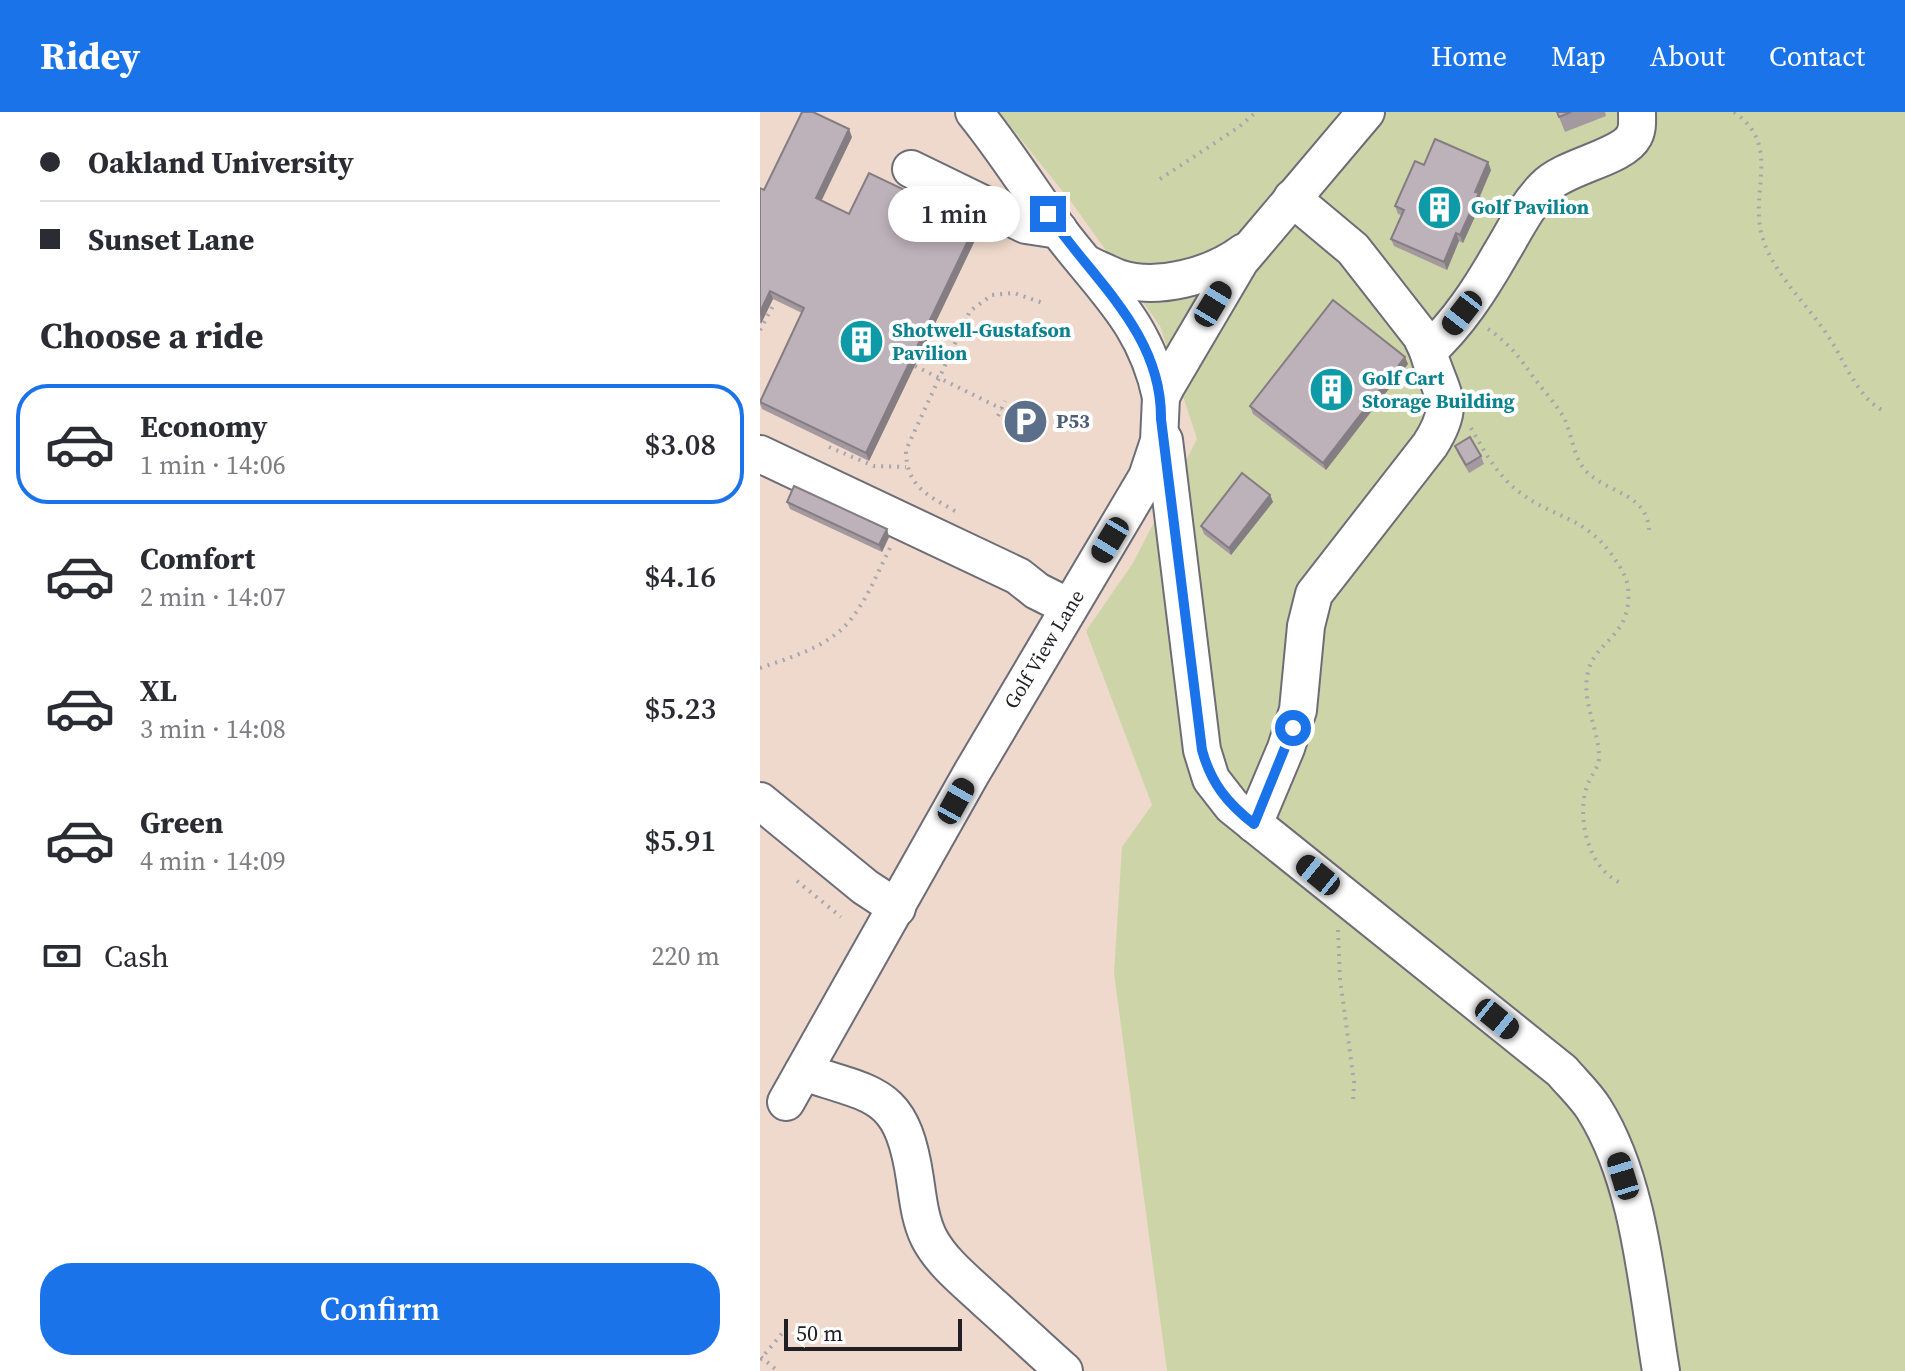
<!DOCTYPE html>
<meta charset="utf-8">
<style>
:root{--surface:#fff;--page:#f7f7f7;--text:#2b2b33;--muted:#7c7c81;--line:#e1e1e2;--accent:#1a73e8}
body{margin:0;font-family:"Source Serif 4",serif;background:var(--page);color:var(--text);height:100vh;display:flex;flex-direction:column;font-size:30px;white-space:nowrap}
*{box-sizing:border-box;margin:0}
p{font-size:26px;color:var(--muted)}
.icon{flex:none;width:44px;height:44px;fill:none;stroke:currentColor;stroke-width:2;stroke-linecap:round;stroke-linejoin:round}
.map{position:relative;flex:1;overflow:hidden}
.side{display:flex;flex-direction:column;background:var(--surface);width:760px}
.side>*{flex:none}
.guide{display:grid;align-content:center;height:176px;padding:0 40px;background:var(--surface)}
.scale{position:absolute;left:24px;bottom:20px;width:178px;box-sizing:border-box;padding-left:8px;border:4px solid #1f1f24;border-top:0;font-size:22px;line-height:28px;white-space:nowrap;color:#1f1f24;-webkit-text-stroke:6px #fff;paint-order:stroke}
.end{position:absolute;width:36px;height:36px;margin:-18px;border:10px solid #1a73e8;background:#fff;box-shadow:0 0 0 4px #fff}
.from{border-radius:50%}
.bubble{position:absolute;height:56px;border-radius:28px;background:var(--surface);box-shadow:0 4px 12px #0003;font-size:26px;font-weight:600;line-height:56px;text-align:center}
.car{position:absolute;width:24px;height:48px;margin:-24px -12px;border-radius:10px;box-shadow:0 0 6px 2px #0007;background:linear-gradient(#222 24%,#8ab4d8 0 40%,#222 0 76%,#8ab4d8 0 86%,#222 0)}
.guide b{display:flex;align-items:center;gap:28px;height:76px;font-size:30px}
.guide b+b{border-top:2px solid var(--line)}
.guide i{width:20px;height:20px;background:var(--text)}
ul{padding:0;list-style:none}
li{display:flex;align-items:center;gap:24px;height:120px;margin:0 16px 12px;padding:0 24px;border:4px solid transparent;border-radius:32px}
li div{flex:1}
li b{display:block;font-size:30px}
li em{font-style:normal;font-weight:600}
li.active{border-color:var(--accent)}
li>.icon{width:72px;height:72px;stroke-width:1.5}
h2{padding:0 40px;font-size:36px;line-height:96px}
.pay{display:flex;align-items:center;gap:20px;height:88px;padding:0 40px;font-size:30px}
.pay p{margin-inline-start:auto}
.button{display:flex;gap:16px;margin-top:auto;padding:16px 40px}
.button a{flex:1;height:92px;border-radius:32px;background:var(--accent);color:#fff;font-size:32px;font-weight:600;line-height:92px;text-align:center}
header{display:flex;align-items:center;gap:48px;box-sizing:border-box;height:112px;padding:0 40px;background:var(--accent);color:#fff}
header strong{font-size:38px}
nav{display:flex;gap:44px;margin-inline-start:auto;font-size:28px}
main{display:flex;flex:1;min-height:0}
.map>svg:first-child{display:block}
.education{fill:#efd9cc}
.green{fill:#cdd5a8}
.lines{fill:none;stroke-linecap:round;stroke-linejoin:round}
.minor-casing{stroke:#6c6d77;stroke-width:40}
.path{stroke:#a4a5ae;stroke-width:4;stroke-dasharray:2 6;stroke-linecap:butt}
.minor{stroke:#fff;stroke-width:36}
.wall{fill:#a3999f}
.shaded-wall{fill:#847d82}
.building{fill:#bdb2b9;stroke:#847d82;stroke-width:2}
.route{stroke:#1a73e8;stroke-width:10}
.labels{text-anchor:middle;dominant-baseline:central;stroke-width:8;stroke-linejoin:round;paint-order:stroke}
.culture-label{font-size:20px;font-weight:bold;fill:#0d838f;stroke:#fff;text-anchor:start}
.service-label{font-size:20px;font-weight:bold;fill:#4e5e75;stroke:#fff;text-anchor:start}
.street-label{font-size:20px;fill:#1f1f24;stroke:#fff}
</style>
<header>
<strong>Ridey</strong>
<nav><a>Home</a><a>Map</a><a>About</a><a>Contact</a></nav>
</header>
<main>
<section class="side">
<div class="guide">
<b><i class="from"></i>Oakland University</b>
<b><i></i>Sunset Lane</b>
</div>
<h2>Choose a ride</h2>
<ul>
<li class="active"><svg class="icon" aria-label="car" viewBox="0 0 24 24"><path d="M5 17H2v-5l4-1 3-4h7l3 4 3 1v5h-3M9 17h6M6 11h13"/><circle cx="7" cy="17" r="2"/><circle cx="17" cy="17" r="2"/></svg><div><b>Economy</b><p>1 min · 14:06</p></div><em>$3.08</em></li>
<li><svg class="icon" aria-label="car" viewBox="0 0 24 24"><path d="M5 17H2v-5l4-1 3-4h7l3 4 3 1v5h-3M9 17h6M6 11h13"/><circle cx="7" cy="17" r="2"/><circle cx="17" cy="17" r="2"/></svg><div><b>Comfort</b><p>2 min · 14:07</p></div><em>$4.16</em></li>
<li><svg class="icon" aria-label="car" viewBox="0 0 24 24"><path d="M5 17H2v-5l4-1 3-4h7l3 4 3 1v5h-3M9 17h6M6 11h13"/><circle cx="7" cy="17" r="2"/><circle cx="17" cy="17" r="2"/></svg><div><b>XL</b><p>3 min · 14:08</p></div><em>$5.23</em></li>
<li><svg class="icon" aria-label="car" viewBox="0 0 24 24"><path d="M5 17H2v-5l4-1 3-4h7l3 4 3 1v5h-3M9 17h6M6 11h13"/><circle cx="7" cy="17" r="2"/><circle cx="17" cy="17" r="2"/></svg><div><b>Green</b><p>4 min · 14:09</p></div><em>$5.91</em></li>
</ul>
<div class="pay"><svg class="icon" aria-label="cash" viewBox="0 0 24 24"><path d="M3 7h18v10H3z"/><circle cx="12" cy="12" r="2"/></svg>Cash<p>220 m</p></div>
<div class="button"><a>Confirm</a></div>
</section>
<div class="map">
<svg width="1145" height="1259" viewBox="0 0 1145 1259">
<rect width="100%" height="100%" fill="#e6e7f2"/>
<rect class="education" x="0" y="0" width="1145" height="1259"/>
<path class="green" d="M239,0h906v1259h-738l-53,-398 8,-126 30,-42 -66,-174 47,-68 64,-124 -37,-113 -88,-123z"/>
<g class="lines">
<defs>
<g id="minor">
<path d="M214,0c31,38 57,80 86,120 44,58 85,90 101,165"/>
<path d="M151,57l115,56 33,5"/>
<path d="M532,86l61,51 68,87 7,15"/>
<path d="M329,153c9,4 19,9 29,13 39,13 94,-2 126,-26"/>
<path d="M404,328l38,310 9,29 21,27 330,265c11,13 24,25 32,38 46,73 53,179 67,262"/>
<path d="M0,342l258,122 19,15 32,16"/>
<path d="M0,689l105,86 32,21"/>
<path d="M494,712l32,-76 12,-38 8,-84 8,-32 116,-149c28,-44 10,-50 -2,-94 30,-27 53,-63 73,-98 14,-23 25,-47 44,-66 19,-21 78,-29 89,-51 4,-7 3,-16 3,-24"/>
<path d="M43,960c73,24 99,20 112,107 3,20 5,41 14,59 13,25 38,44 58,63 26,23 51,47 77,70"/>
<path d="M26,990l185,-328 176,-297 12,-36 2,-44 6,-12 73,-124 126,-149"/>
</g>
</defs>
<use href="#minor" class="minor-casing"/>
<g class="path">
<path d="M974,0c47,33 17,75 27,120 10,41 45,70 67,104 16,23 28,60 54,74"/>
<path d="M400,67l79,-52 17,-15"/>
<path d="M728,217c22,15 31,28 46,49 10,13 22,26 30,40 8,16 9,38 21,52 23,25 66,22 64,66"/>
<path d="M0,218l14,-26"/>
<path d="M155,254l87,43"/>
<path d="M238,304l7,-15"/>
<path d="M711,316c13,23 26,47 47,63 35,28 64,23 94,64 7,10 14,20 16,32 5,50 -33,53 -40,85 -7,28 10,56 11,83 1,13 -10,22 -13,34 -9,32 3,80 35,94"/>
<path d="M69,335l45,19 32,1"/>
<path d="M195,399c-28,-16 -49,-25 -49,-61l64,-139 22,-16 22,-2 29,10"/>
<path d="M0,556c26,-9 54,-17 76,-34 26,-20 39,-57 54,-86"/>
<path d="M37,769l44,36"/>
<path d="M578,818l2,49 14,103 -1,20"/>
<path d="M1,1245l17,14"/>
<path d="M0,1248l24,-29"/>
</g>
<use href="#minor" class="minor"/>
</g>
<g class="wall">
<path d="M797,0h48l1,4 -41,16z"/>
<path d="M92,25l-31,63 28,14 127,10 3,8 -110,229 -107,-52 -2,-5v-4l42,-87 -29,-14 -13,25v-136l4,2z"/>
<path d="M664,53l67,5 -11,26 2,5 -19,42 -4,-2 -12,29 -53,-24 -3,-7 10,-24 -3,-1 -3,-8z"/>
<path d="M648,252l-82,106 -73,-56 -3,-8z"/>
<path d="M695,334l26,10 3,8 -15,9 -11,-19z"/>
<path d="M510,383l3,7 -42,53 -27,-21 -3,-8z"/>
<path d="M27,390l100,27 2,8 -7,15 -92,-43z"/>
</g>
<g class="shaded-wall">
<path d="M89,17l3,8 -33,69 -3,-8z"/>
<path d="M728,50l3,8 -11,26 2,5 -19,42 -3,-8 15,-43z"/>
<path d="M216,112l3,8 -110,229 -3,-8z"/>
<path d="M696,121l3,8 -12,29 -3,-8z"/>
<path d="M10,179l3,8 -12,25 -1,-12z"/>
<path d="M645,245l3,7 -82,106 -3,-7z"/>
<path d="M510,383l3,7 -42,53 -2,-7z"/>
<path d="M127,417l2,8 -7,15 -3,-7z"/>
</g>
<g class="building">
<path d="M42,0h11l36,17 -33,69 33,16 20,-41 107,51 -110,229 -106,-51 44,-94 -34,-17 -10,21v-124l4,2z"/>
<path d="M797,0h14l-12,5z"/>
<path d="M675,27l53,23 -13,30 4,1 -19,42 -4,-2 -12,29 -53,-23 13,-29 -9,-4 20,-45 9,4z"/>
<path d="M573,188l72,57 -82,106 -73,-57z"/>
<path d="M710,325l11,19 -15,9 -11,-19z"/>
<path d="M482,361l28,22 -41,53 -28,-22z"/>
<path d="M34,374l93,43 -8,16 -92,-43z"/>
</g>
<g class="lines">
<path class="route" d="M288,102c45,66 114,119 113,205l41,331c9,33 25,53 52,74l39,-96"/>
</g>
<defs>
<symbol id="building-disc" viewBox="-11 -11 22 22"><circle r="9.5" fill="#0f9aa8" stroke="#fff"/><path d="M-4-6H4V6H1V3H-1V6H-4ZM-2.5-4.3h1.7v1.8h-1.7ZM.8-4.3h1.7v1.8H.8ZM-2.5-1h1.7V.8h-1.7ZM.8-1h1.7V.8H.8Z" fill="#fff"/></symbol>
<symbol id="parking-disc" viewBox="-11 -11 22 22"><circle r="9.5" fill="#5c6f8a" stroke="#fff"/><path d="M-3.5-5.5H1a3.5 3.5 0 0 1 0 7H-1V5.5H-3.5ZM-1-3.4V-.6H.8a1.4 1.4 0 0 0 0-2.8Z" fill="#fff"/></symbol>
</defs>
<g fill-rule="evenodd">
<use href="#building-disc" x="654" y="70" width="51" height="51"/>
<use href="#building-disc" x="76" y="204" width="51" height="51"/>
<use href="#building-disc" x="546" y="252" width="51" height="51"/>
<use href="#parking-disc" x="240" y="284" width="51" height="51"/>
</g>
<g class="labels">
<g class="culture-label">
<text x="711" y="95">Golf Pavilion</text>
<text x="132" y="218">Shotwell-Gustafson<tspan x="132" dy="23">Pavilion</tspan></text>
<text x="602" y="266">Golf Cart<tspan x="602" dy="23">Storage Building</tspan></text>
</g>
<g class="service-label">
<text x="296" y="309">P53</text>
</g>
<g class="street-label">
<text transform="translate(284 537) rotate(-59)">Golf View Lane</text>
</g>
</g>
</svg>
<div class="scale">50 m</div>
<i class="end from" style="left:533px;top:616px"></i>
<i class="end" style="left:288px;top:102px"></i>
<div class="bubble" style="left:128px;top:74px;width:132px">1 min</div>
<i class="car" style="left:453px;top:192px;rotate:31deg"></i>
<i class="car" style="left:702px;top:201px;rotate:218deg"></i>
<i class="car" style="left:350px;top:428px;rotate:211deg"></i>
<i class="car" style="left:196px;top:689px;rotate:29deg"></i>
<i class="car" style="left:558px;top:763px;rotate:309deg"></i>
<i class="car" style="left:737px;top:907px;rotate:129deg"></i>
<i class="car" style="left:863px;top:1064px;rotate:343deg"></i>
</div>
</main>
